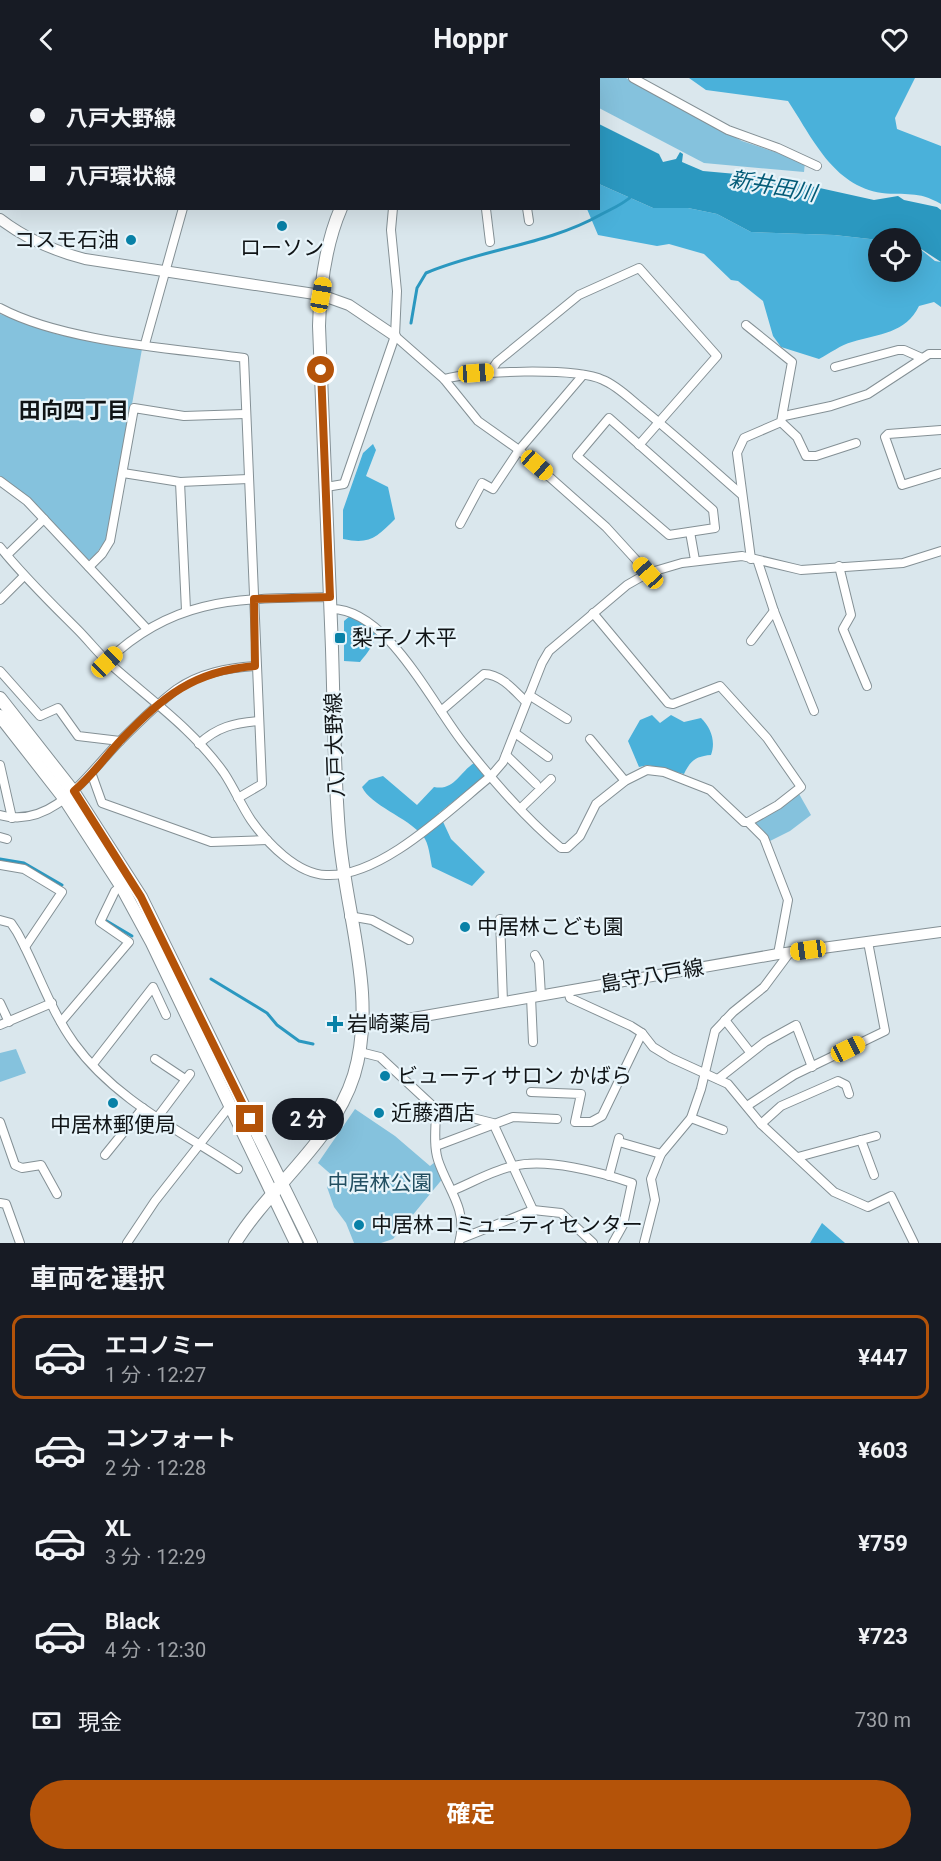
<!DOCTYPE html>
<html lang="ja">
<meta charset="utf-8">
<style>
:root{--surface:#171b24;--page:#20242c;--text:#f1f3f6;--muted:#9ea1a6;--line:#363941;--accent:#b45309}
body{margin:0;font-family:Roboto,"Noto Sans JP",sans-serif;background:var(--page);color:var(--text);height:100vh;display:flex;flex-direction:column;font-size:22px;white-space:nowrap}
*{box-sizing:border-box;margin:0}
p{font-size:20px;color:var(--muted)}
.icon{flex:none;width:33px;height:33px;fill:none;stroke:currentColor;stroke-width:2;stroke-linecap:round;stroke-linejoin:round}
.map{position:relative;height:1165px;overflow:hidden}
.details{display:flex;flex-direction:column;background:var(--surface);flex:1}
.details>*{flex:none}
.guide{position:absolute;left:0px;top:0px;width:600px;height:132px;box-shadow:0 6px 24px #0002;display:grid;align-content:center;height:132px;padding:0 30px;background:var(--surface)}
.controls{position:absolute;left:868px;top:150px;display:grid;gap:12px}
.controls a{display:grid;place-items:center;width:54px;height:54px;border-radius:50%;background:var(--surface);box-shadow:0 6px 24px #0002;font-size:30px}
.end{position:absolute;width:27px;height:27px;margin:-14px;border:8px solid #b45309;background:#fff;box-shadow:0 0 0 3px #fff}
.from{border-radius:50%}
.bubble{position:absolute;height:42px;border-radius:21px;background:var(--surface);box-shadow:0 6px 24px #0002;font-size:20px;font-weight:700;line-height:42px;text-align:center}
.car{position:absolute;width:18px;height:36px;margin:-18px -9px;border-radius:8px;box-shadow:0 0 4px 2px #0007;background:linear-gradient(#f5c518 24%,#345 0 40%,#f5c518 0 76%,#345 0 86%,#f5c518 0)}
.guide b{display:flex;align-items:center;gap:21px;height:57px;font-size:22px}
.guide b+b{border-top:2px solid var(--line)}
.guide i{width:15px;height:15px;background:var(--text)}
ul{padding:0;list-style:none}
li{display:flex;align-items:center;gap:18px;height:84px;margin:0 12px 9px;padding:0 18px;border:3px solid transparent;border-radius:12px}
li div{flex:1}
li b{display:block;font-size:22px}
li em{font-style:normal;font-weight:700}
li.current{border-color:var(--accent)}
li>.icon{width:54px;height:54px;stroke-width:1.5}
h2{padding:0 30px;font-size:27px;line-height:72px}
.pay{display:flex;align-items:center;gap:15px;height:66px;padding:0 30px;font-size:22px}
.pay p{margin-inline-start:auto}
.primary-button{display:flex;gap:12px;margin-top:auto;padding:12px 30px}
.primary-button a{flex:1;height:69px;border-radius:36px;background:var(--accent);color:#fff;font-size:24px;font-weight:700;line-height:69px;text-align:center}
header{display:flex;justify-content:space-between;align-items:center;height:78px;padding:0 30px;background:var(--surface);font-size:27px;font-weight:700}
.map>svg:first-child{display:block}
.green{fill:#85c2dd}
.forest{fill:#4ab1da}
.water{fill:#2b98c0}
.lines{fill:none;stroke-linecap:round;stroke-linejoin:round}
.stream{stroke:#2b98c0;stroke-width:3}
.minor-casing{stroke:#849095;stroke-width:10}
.tertiary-casing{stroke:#849095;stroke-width:12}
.secondary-casing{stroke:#849095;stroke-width:12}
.primary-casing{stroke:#849095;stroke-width:14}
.minor{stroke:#fff;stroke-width:8}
.tertiary{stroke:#fff;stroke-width:10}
.secondary{stroke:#fff;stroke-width:10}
.primary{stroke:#fff;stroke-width:12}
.route{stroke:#b45309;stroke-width:8}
.poi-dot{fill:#0881a7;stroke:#e7f4fa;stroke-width:2}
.labels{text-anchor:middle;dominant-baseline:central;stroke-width:4.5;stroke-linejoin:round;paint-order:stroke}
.poi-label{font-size:21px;fill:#101416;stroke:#e7f4fa;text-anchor:start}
.street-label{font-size:21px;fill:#101416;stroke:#e7f4fa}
.park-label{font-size:21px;fill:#234f61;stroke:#e7f4fa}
.water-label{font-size:22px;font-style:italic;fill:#045b77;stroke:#e7f4fa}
.neighbourhood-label{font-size:22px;font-weight:bold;fill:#101416;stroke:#e7f4fa}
</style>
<header><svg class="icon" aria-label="back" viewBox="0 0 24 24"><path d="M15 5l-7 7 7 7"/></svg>Hoppr<svg class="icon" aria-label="heart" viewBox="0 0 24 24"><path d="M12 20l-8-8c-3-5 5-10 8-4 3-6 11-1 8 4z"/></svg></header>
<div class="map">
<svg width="941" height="1165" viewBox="0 0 941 1165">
<rect width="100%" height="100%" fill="#dae7ed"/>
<g class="green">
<path d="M580,0h46l116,63 63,21 -1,10 -100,-9 -105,-55 -1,-28z"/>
<path d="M0,236l56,20 86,15 -33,182 -3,9 -14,19 -5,1 -57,-60 -30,-24z"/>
<path d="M798,714l13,23 -21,16 -20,10 -16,-19z"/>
<path d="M16,971l10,24 -26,9v-29z"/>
<path d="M355,1031l40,27 35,30 5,-4 9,15 -51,62 -12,4h-27l-8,-20 -12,-16 -7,-20 7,-10 -16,-14z"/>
</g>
<g class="forest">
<path d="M689,0h226l-20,40 2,11 44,17v58c-24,-14 -35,-8 -59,-11 -49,-7 -70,-56 -94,-92l-82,-11z"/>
<path d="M599,106l54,24h35l29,6 34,18 83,3 45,5v32h33l2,-28 21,17 6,1v45l-7,-5 -15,4c-13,27 -40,28 -67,36 -11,3 -22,11 -33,17l-38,-12 -8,-11 -10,-35 -25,-20 -7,-1 -27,-26 -35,-10 -12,2 -59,-11 -11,-26 11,-1z"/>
<path d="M373,366l3,6 -10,26 22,11 7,32c-18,18 -25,26 -52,20v-29l20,-57z"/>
<path d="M350,538l24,14c4,12 -7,23 -14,32l-16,-1v-40z"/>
<path d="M652,637l8,8 11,-8 13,7 17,-4c10,10 15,23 10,37 -15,1 -21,6 -27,19l-36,-9 -9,2 -11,-26 12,-21z"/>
<path d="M474,685l11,13 -46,37 12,26 34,33 -13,14 -40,-19c-2,-9 -3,-24 -9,-31 -16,-19 -53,-31 -61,-49l7,-7 14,-4 34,29 17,-18c20,4 25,-14 40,-24z"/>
<path d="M822,1145l23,20h-35z"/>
</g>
<path class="water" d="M599,46l60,30 4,8 13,-3 4,-7 3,2 -1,8 21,9 67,6 104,23 24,-4 6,4 33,7 4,3v52l-29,-19v-5l-33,2 -45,-5 -83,-3 -34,-18 -29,-6h-35l-54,-24z"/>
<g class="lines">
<g class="stream">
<path d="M411,245l6,-35 9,-15c56,-24 121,-28 174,-58 11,-6 22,-10 32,-19"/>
<path d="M0,781l24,4 38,22"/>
<path d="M105,842l27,16"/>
<path d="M211,901l56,34 10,12 22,16 14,3"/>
</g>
<defs>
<g id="minor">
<path d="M321,0l1,2"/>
<path d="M633,0l95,52 50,18 39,18"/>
<path d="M51,2l1,-2"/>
<path d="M150,2l1,-2"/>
<path d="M244,2l2,-2"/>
<path d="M0,31l2,2"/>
<path d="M0,66l2,-2"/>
<path d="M527,130l2,13"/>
<path d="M486,131l4,33"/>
<path d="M0,230c64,34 171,40 244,50l18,426 -24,14"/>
<path d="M746,247l46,37 -11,60 -37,16 -7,15 14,106"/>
<path d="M395,258l49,43 34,42 41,29 87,77 42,46"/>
<path d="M145,266l38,-136"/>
<path d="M835,289l63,-17h6l18,8"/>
<path d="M490,294l7,-10 82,-67 60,-27 78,88 -78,89"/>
<path d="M444,301c29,-8 132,-12 159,1 15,6 28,20 41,30 33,27 65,56 97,84"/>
<path d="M784,338l47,-10 37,-12 61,-40h12"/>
<path d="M609,340l104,92 2,18 -46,7 -92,-79z"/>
<path d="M781,344l16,15 9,19h10l40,-13"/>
<path d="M941,352l-53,4 -3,3 17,48 39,-12"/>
<path d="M123,395l57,9 68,-3"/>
<path d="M0,403l27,20 120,128"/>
<path d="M180,404l6,128"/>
<path d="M326,409l18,-3 51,-148 2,-45 -6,-61 2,-22"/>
<path d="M460,446l22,-41 11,6 26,-39 64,-75"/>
<path d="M690,454l5,28"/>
<path d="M0,469c24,30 50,55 78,83 10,10 20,23 31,33 39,35 84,66 115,110 10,15 17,32 27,47 16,23 46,54 75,55 55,3 124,-66 165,-99l12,-14 39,-99 7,-12 78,-66 21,-12 34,-10 60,-7 59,14 102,-7 38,-12"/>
<path d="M7,477l37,-36"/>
<path d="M758,484l16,49 40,100"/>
<path d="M839,488l12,49 -8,14 24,57"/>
<path d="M89,489l13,-13 8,-13 24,-133 50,8 61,-2"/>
<path d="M0,522l24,-24"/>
<path d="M330,531c57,-2 103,97 134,135 29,37 61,74 97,104h6l13,-12 16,-32 29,-23 22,-11 17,2 46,18 34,32h4l16,16 24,62 -10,54"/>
<path d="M593,535l75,90 5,1 47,-18 47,52 34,49 -23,18 -30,17"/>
<path d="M751,563l23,-30"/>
<path d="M107,583c69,-66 134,-62 223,-64"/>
<path d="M0,593l40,45 18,-8 20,28 42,5"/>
<path d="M529,617l38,24"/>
<path d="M441,633l43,-37c17,0 31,17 42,28"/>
<path d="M515,655l33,24"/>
<path d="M590,661l35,42"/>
<path d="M199,666c18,-17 35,-21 60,-23"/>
<path d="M506,677l30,29"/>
<path d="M0,687l12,53"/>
<path d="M92,697l10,28 109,39 56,-2"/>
<path d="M521,730l30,-29"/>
<path d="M0,737c54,15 89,-43 122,-76 17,-17 35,-35 55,-50 23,-16 50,-21 78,-23"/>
<path d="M0,759l7,2"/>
<path d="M0,787l24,4 38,23 -37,55"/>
<path d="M349,838l23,4 37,20"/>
<path d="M500,841l3,83"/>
<path d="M0,842l11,3 6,9c20,36 33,78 57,111 41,57 107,88 164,126"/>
<path d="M535,877l4,7 2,34"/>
<path d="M568,912l2,8 61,28 11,7 11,14 18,11 57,26 33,40 73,68 34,15 23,-11 23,47"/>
<path d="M531,919l2,45"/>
<path d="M0,925l9,19"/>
<path d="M725,942l25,32"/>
<path d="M61,944l68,-80 -29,-20 15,-31 6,-5"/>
<path d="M0,947l52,-22"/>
<path d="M360,974l20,5 56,52 57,14 40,87"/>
<path d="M155,981l30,20"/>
<path d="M93,986l60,-77 13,28"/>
<path d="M718,1001l47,-37 31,-17 16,42"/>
<path d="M531,1014l50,2 -6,28h16l11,-6 40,-83"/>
<path d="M747,1028l47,-31 91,-44 -17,-89"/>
<path d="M436,1031c0,16 -3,36 2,51 9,28 29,48 22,79"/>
<path d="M157,1040l33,-44"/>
<path d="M691,1040l32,12"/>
<path d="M0,1044l15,43 7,3 19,-3 16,29"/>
<path d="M761,1046l20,-18 57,-25 8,4 3,9"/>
<path d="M861,1062l13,35"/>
<path d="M619,1064l42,12"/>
<path d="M436,1068l77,-29 44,2"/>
<path d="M105,1077l38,-47"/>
<path d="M798,1079l78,-21"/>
<path d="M609,1098l10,-38"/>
<path d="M454,1112c19,-8 40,-20 60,-24 33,-8 86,6 118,17l-9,42 -10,18"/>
<path d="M0,1125l6,1 14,39"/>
<path d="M127,1165l28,-42 74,-94"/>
<path d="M459,1165l1,-4 73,-29 28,3 32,30"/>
<path d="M644,1165l11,-43 -4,-21 10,-25 30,-36 10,-29 14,-58 18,-19 31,-25 26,-35"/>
</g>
<path id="tertiary" d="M0,141c26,20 54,32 85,40l236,36 28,10 46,31"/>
<path id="secondary" d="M364,946l32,-3 382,-67 163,-22"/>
<g id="primary">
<path d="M433,2l1,-2"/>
<path d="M0,620l73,93 68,106 170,346"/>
<path d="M0,638l64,82 57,88 31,57 144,300"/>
<path d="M235,1165c36,-58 98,-101 119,-168 24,-80 -9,-162 -15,-243 -5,-61 -5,-122 -7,-183 -4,-108 -9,-216 -13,-323 1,-40 6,-81 22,-118"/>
</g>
</defs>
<use href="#minor" class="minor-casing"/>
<use href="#tertiary" class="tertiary-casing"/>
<use href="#secondary" class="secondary-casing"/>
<use href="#primary" class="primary-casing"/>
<use href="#minor" class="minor"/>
<use href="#tertiary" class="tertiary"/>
<use href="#secondary" class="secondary"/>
<use href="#primary" class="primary"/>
</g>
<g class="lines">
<path class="route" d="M250,1041l-109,-222 -67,-106c18,-15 31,-34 47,-51 43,-44 72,-69 134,-74l-1,-67 76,-2 -9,-227"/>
</g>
<g class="poi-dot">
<circle cx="282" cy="148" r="6"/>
<circle cx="131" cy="162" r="6"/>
<rect x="334" y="554" width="12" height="12" rx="3"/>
<circle cx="465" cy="849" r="6"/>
<path d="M332 937h6v6h6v6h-6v6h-6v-6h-6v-6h6z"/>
<circle cx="385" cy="998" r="6"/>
<circle cx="113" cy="1025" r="6"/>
<circle cx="379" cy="1035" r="6"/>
<circle cx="359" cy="1147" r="6"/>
</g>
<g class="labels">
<g class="poi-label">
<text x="119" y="162" text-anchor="end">コスモ石油</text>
<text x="282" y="170" text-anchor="middle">ローソン</text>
<text x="352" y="560">梨子ノ木平</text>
<text x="477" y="849">中居林こども園</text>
<text x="347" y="946">岩崎薬局</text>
<text x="397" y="998">ビューティサロン かばら</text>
<text x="391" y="1035">近藤酒店</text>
<text x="113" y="1047" text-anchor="middle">中居林郵便局</text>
<text x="371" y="1147">中居林コミュニティセンター</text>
</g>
<g class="street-label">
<text transform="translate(335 667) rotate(-92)">八戸大野線</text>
<text transform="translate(652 898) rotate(-10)">島守八戸線</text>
</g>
<g class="park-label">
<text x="380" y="1105">中居林公園</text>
</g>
<g class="water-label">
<text transform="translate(773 108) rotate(10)">新井田川</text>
</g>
<g class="neighbourhood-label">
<text x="74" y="332">田向四丁目</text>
</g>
</g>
</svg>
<div class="controls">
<a><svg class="icon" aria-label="locate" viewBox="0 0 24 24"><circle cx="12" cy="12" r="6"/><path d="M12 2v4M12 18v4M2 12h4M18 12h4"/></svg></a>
</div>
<i class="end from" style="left:321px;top:292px"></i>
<i class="end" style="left:250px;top:1041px"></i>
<div class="bubble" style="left:272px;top:1020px;width:72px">2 分</div>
<i class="car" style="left:321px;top:217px;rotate:10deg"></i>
<i class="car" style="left:476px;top:295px;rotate:86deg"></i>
<i class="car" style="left:537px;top:387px;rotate:131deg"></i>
<i class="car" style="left:648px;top:495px;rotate:318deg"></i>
<i class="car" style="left:107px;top:584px;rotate:46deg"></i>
<i class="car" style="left:808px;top:872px;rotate:262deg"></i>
<i class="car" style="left:848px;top:971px;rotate:64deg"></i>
<div class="guide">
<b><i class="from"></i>八戸大野線</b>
<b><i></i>八戸環状線</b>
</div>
</div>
<section class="details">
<h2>車両を選択</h2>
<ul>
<li class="current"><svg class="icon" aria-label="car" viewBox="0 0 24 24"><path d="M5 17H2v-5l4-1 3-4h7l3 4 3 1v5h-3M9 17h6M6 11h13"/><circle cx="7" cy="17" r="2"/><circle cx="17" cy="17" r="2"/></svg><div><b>エコノミー</b><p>1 分 · 12:27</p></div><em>¥447</em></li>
<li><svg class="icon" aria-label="car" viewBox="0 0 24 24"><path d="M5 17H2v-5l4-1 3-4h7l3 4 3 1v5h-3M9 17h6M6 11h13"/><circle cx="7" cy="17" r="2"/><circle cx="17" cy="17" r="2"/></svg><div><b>コンフォート</b><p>2 分 · 12:28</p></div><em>¥603</em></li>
<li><svg class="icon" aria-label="car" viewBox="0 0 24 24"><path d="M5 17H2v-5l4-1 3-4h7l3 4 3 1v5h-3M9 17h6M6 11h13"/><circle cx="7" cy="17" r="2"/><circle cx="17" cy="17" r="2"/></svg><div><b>XL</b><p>3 分 · 12:29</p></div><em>¥759</em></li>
<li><svg class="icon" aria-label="car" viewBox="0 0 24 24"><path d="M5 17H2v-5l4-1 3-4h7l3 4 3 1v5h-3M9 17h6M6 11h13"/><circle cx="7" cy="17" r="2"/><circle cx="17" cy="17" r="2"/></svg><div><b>Black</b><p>4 分 · 12:30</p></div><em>¥723</em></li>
</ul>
<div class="pay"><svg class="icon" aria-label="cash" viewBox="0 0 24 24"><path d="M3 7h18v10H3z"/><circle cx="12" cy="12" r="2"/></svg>現金<p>730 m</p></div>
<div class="primary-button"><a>確定</a></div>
</section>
